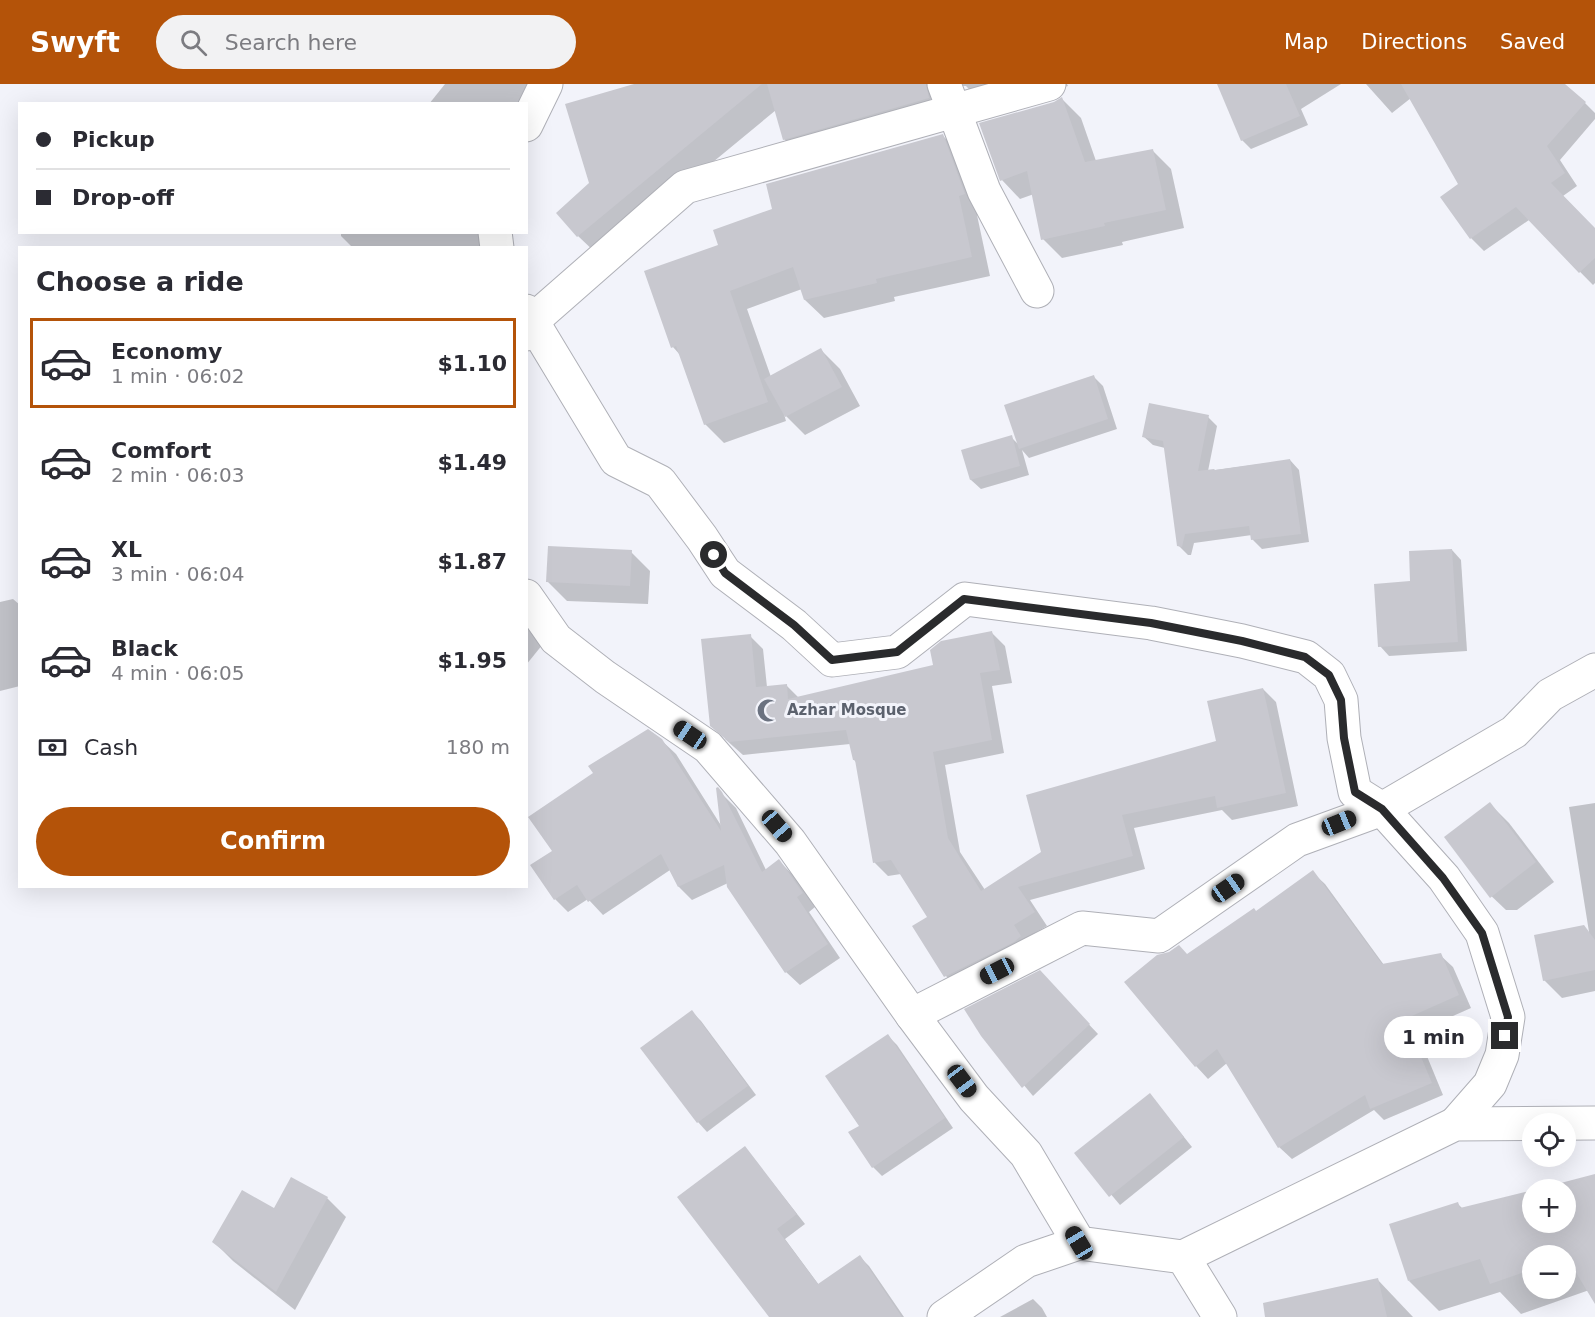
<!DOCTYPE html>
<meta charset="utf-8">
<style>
:root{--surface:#fff;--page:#f2f2f3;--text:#2b2b33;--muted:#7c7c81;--line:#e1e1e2;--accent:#b45309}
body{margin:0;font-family:"DejaVu Sans",sans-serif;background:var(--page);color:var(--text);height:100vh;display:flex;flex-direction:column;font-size:22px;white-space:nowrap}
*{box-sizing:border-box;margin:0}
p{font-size:20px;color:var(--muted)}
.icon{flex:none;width:33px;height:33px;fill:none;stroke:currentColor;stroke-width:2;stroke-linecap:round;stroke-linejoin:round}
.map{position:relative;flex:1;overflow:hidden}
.panel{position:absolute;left:18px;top:162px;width:510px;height:642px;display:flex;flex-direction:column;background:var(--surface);border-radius:0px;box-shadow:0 6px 24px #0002}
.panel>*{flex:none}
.hud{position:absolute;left:18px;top:18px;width:510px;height:132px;border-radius:0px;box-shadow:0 6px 24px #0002;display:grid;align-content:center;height:132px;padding:0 18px;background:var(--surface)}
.buttons{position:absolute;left:1522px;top:1029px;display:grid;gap:12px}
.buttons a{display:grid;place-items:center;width:54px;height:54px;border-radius:50%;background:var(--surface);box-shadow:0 6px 24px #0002;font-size:30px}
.end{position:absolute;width:27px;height:27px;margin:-14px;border:8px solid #2a2b2d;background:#fff;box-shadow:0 0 0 3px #fff}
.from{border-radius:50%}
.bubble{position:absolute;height:42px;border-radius:21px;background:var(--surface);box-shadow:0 6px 24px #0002;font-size:20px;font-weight:700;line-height:42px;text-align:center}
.car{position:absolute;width:18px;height:36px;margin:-18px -9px;border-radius:8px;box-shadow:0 0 4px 2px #0007;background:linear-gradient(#222 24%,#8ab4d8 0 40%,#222 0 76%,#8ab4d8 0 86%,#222 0)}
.hud b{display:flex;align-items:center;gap:21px;height:57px;font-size:22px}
.hud b+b{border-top:2px solid var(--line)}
.hud i{width:15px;height:15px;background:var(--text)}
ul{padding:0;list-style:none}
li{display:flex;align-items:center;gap:18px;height:90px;margin:0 12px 9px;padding:0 6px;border:3px solid transparent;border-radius:0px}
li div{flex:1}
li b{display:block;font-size:22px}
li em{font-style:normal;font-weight:700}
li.selected{border-color:var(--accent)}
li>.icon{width:54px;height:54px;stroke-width:1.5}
h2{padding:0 18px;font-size:27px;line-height:72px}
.pay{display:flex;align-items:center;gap:15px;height:66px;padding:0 18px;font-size:22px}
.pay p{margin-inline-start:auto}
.button{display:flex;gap:12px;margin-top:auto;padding:12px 18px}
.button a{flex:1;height:69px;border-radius:36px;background:var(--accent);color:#fff;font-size:24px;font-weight:700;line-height:69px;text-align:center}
header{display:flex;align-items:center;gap:36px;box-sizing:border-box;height:84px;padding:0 30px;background:var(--accent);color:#fff}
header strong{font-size:28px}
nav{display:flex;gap:33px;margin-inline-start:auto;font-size:21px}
.search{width:420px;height:54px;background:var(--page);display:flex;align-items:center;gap:15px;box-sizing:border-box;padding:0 21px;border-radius:33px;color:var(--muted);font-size:22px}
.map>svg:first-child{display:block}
.shadow{fill:#0003;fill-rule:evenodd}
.building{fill:#c8c8cf}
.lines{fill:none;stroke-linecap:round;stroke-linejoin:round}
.street-casing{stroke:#afb0b7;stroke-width:35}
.street{stroke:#fff;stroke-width:33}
.route{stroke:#2a2b2d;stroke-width:8}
.labels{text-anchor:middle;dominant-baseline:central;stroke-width:6;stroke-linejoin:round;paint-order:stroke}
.worship-label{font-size:15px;font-weight:bold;fill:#5b616d;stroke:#f2f3fa;text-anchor:start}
</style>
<header>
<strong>Swyft</strong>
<div class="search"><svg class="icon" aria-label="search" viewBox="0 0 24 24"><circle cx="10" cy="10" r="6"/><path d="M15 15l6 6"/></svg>Search here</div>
<nav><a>Map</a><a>Directions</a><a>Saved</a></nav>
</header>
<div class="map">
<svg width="1595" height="1233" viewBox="0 0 1595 1233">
<rect width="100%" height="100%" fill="#f2f3fa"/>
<g class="shadow">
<path d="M445,0h107l-26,20h-97z"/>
<path d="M649,0h418l1,2 -81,22 -21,-22h-7l-154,74 -21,-21 -8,-29 -177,146 -21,-20 12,-52z"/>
<path d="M1218,0h123l-40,25 7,16 -57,24 -9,-9z"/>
<path d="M1366,0h197l22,19 10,10v6l-35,41 17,26 -14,10 32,34v53l-2,2 -64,-65 -45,31 -13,-13 -11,-53 -49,-87 -19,15z"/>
<path d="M1062,15l19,19 15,43 56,-11 19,19 13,59 -62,14 1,3 -61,13 -19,-19 -9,-45 -14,5 -18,-19 53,-77z"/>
<path d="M942,51l19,19 22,58 -6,3 13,61 -96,21 1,4 -71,17 -19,-18 -3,-11 -55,20 24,68 50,-27 19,19 20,37 -55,29 -21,-21 2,7 -62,22 -19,-19 -24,-68 -8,-9 47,-102 54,-35z"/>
<path d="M341,148h145l3,16h-136l-12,-12z"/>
<path d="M1094,293l9,9 14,43 -88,29 -7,-8 7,25 -48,14 -10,-9 -8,-29 48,-14 7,7z"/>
<path d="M1208,333l9,9 -9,45 82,-11 9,10 10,72 -47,7 -9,-9 -1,-5 -58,8 -3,12h-3l-9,-9 -14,-98 -12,-3 -10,-9z"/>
<path d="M1452,466l9,10 6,91 -78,5 -9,-10z"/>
<path d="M631,468l19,19 -2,33 -81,-3 -19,-19z"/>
<path d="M13,515l7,6v81l-20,5v-89z"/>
<path d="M526,524l17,36 -17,21z"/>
<path d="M992,549l13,13 7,37 -20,3 12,67 -59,12 15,87 25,38 233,-148 45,-53 13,13 22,104 -66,14 -10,-10 -88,18 11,41 -115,31 17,26 -21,12 -67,52 -13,-14 -32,-49 15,-9 -28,-44 -13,2 -13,-13 -18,-100 -3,-3 -4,-16 -107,11 -18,-16 25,-103 13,13 4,38 19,-2 13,13 135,-32z"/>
<path d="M661,656l15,14 46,73 -4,-37 18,18 30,62 13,-9 14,14 22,32 -6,5 31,46 -40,27 -14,-13 -58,-89 -36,17 -13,-13 -9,-17 -67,45 -15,-16 -20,13 -13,-13 -1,-47z"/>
<path d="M1595,719v188l-33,7 -18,-18 45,-48 -20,-125z"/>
<path d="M1490,720l19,19 45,59 -37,28h-11l-20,-19z"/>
<path d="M1312,788l13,12 59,81 56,-10 13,12 18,41 -54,24 26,63 -59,25 -10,-10 -82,49 -13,-12 -52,-84 -19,16 -12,-13 -8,-111 68,-43z"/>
<path d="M1049,898l49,52 -65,62 -51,-61z"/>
<path d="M692,928l9,9 55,74 -49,37 -9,-10 -56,-74z"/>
<path d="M888,952l9,9 56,83 -71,48 -9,-9 -12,-41z"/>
<path d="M1150,1011l42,52 -72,58 -44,-52z"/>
<path d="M745,1064l60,76 -20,15 34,46 41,-28 9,9 35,51h-132z"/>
<path d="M1595,1092v112l-74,26 -21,-22 -61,19 -30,-30 49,-77 5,5 70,-18v31h33zM1533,1172h33v32h-33z"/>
<path d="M327,1114l19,19 -51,93 -62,-49 -19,-19 61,-32z"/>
<path d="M1377,1195l36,38h-146z"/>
<path d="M1033,1215l9,9 5,9h-47z"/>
</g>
<g class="building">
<path d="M634,0h128l-185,153 -21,-24 33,-30 -24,-79z"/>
<path d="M767,0h159l3,14 -146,42z"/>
<path d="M1217,0h69l14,32 -59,25z"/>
<path d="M1401,0h164l21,18 -39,44 18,27 -14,10 44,45v30l-16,15 -63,-66 -46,32 -30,-42 18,-13z"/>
<path d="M1062,13l23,65 68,-13 13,61 -62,13 1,3 -64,14 -14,-69 -27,10 -21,-58 75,-21z"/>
<path d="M943,50l22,60 -6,2 13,61 -96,22 1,4 -73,17 -11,-33 -63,24 38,111 -64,23 -28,-79 -5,2 -27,-77 74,-26 -5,-15 59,-21 -6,-25z"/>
<path d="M821,264l21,39 -57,30 -21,-38z"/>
<path d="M1094,291l14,44 -89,30 -15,-44z"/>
<path d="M1149,319l60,12 -11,56 16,-2 1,1 75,-11 11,75 -50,6 -2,-14 -64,8 -3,13 -5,-1 -14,-105 -21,-4z"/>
<path d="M1012,351l8,31 -50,14 -9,-30z"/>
<path d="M548,462l84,4 -2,36 -84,-4z"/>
<path d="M1452,465l6,93 -80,5 -4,-63 36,-3 -1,-30z"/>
<path d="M992,547l8,39 -20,3 12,67 -59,12 15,86 33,53 60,-39 -15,-57 190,-54 -9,-40 56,-13 23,105 -69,15 -2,-12 -93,19 11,41 -115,31 17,25 -21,13 7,11 -7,6 -70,35 -32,-51 15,-9 -36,-57 -18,3 -18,-103h-2l-7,-30 -117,12 -19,-16 -9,-87 50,-5 5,53 31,-3 1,15 145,-34 -3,-15 11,-9z"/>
<path d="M648,645l14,10 59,92 -5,-43 2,-1 4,5 40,80 17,-13 24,34 -6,4 31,47 -43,29 -58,-86 -3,-22 -46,22 -17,-33 -73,48 -11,-17 -23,15 -24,-35 22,-14 -24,-34 65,-44 -5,-7z"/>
<path d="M1490,718l46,60 -46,36 -46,-61z"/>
<path d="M1313,786l69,94 59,-11 18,42 -54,24 27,64 -62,26 -5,-14 -87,53 -61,-99 -22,18 -71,-85 33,-27 12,-3 10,-7 8,9 67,-46 2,3z"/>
<path d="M1584,841l11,15v30l-52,11 -9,-46z"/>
<path d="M1040,886l50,54 -68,64 -41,-52 -17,-27z"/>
<path d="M692,926l56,76 -51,37 -57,-75z"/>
<path d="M888,950l57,84 -73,50 -24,-36 11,-6 -34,-50z"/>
<path d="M1150,1009l34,44 -75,60 -35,-44z"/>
<path d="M745,1062l52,68 -20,15 41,55 42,-29 42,62h-133l-92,-120z"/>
<path d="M1595,1090v130l-29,-48h-33v13l-43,15 -10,-25 -72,22 -19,-57 69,-22 2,6 73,-18v32h33v-32h-32z"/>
<path d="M291,1093l37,20 -52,95 -64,-50 30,-52 32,18z"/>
<path d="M1378,1194l9,39h-122l-2,-14z"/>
</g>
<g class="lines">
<defs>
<g id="street">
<path d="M944,0l40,107 53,100"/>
<path d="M526,41l20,-41"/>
<path d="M495,148l2,16"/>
<path d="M526,227l90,149 44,22 42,56 23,35 69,52 38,35 65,-8 68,-53 186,24 91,18 64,16 23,18 12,25 3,38 11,54 27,17"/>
<path d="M526,250l5,-12 154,-135 364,-103"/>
<path d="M526,512l30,43 49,38 103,70 82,95 122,173 62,83 52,56 53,89 104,14 37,60"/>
<path d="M912,931l170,-87 77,8 138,-96 85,-31"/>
<path d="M1455,1040l35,-40 12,-29 6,-38 -26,-84 -38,-55 -62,-69 132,-77 36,-37 45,-25"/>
<path d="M1183,1173l272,-133 140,-1"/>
<path d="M944,1233l82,-56 53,-18"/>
</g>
</defs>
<use href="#street" class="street-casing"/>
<use href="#street" class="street"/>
</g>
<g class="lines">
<path class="route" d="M714,471l11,18 69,52 38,35 65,-8 67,-53 187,24 91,18 63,16 24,18 12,25 3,38 11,54 27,17 61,69 39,55 26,84 -3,19"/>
</g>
<defs>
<symbol id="mosque-bare" viewBox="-9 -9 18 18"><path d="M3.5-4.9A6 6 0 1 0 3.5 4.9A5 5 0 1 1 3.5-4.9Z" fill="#6b7280" stroke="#f2f3fa" stroke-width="2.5" paint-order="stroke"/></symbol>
</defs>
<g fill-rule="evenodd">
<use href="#mosque-bare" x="752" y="610" width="33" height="33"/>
</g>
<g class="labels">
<g class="worship-label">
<text x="787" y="626">Azhar Mosque</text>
</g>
</g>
</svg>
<div class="buttons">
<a><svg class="icon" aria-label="locate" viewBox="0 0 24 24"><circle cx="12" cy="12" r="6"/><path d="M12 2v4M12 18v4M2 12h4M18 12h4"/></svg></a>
<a>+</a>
<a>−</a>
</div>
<i class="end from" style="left:714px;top:471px"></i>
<i class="end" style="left:1505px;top:952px"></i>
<div class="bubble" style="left:1384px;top:932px;width:99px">1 min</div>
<i class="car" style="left:690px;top:651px;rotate:304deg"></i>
<i class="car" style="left:1339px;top:739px;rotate:68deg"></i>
<i class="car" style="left:777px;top:742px;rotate:139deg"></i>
<i class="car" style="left:1228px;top:804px;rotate:55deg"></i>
<i class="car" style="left:997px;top:887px;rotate:243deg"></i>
<i class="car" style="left:962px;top:997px;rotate:143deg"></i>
<i class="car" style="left:1079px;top:1159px;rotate:329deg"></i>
<div class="hud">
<b><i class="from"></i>Pickup</b>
<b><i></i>Drop-off</b>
</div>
<section class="panel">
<h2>Choose a ride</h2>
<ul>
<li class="selected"><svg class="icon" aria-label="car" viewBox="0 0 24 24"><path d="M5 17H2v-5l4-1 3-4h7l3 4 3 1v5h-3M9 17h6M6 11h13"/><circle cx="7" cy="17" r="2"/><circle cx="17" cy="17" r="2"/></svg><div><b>Economy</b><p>1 min · 06:02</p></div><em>$1.10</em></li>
<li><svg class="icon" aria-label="car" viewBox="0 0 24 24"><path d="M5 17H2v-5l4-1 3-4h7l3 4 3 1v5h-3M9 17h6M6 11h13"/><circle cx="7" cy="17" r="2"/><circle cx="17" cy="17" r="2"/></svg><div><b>Comfort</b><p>2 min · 06:03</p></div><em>$1.49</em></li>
<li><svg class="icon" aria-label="car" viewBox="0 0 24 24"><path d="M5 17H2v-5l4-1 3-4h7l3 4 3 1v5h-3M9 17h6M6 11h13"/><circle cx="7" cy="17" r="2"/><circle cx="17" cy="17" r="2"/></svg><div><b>XL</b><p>3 min · 06:04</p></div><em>$1.87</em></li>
<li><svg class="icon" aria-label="car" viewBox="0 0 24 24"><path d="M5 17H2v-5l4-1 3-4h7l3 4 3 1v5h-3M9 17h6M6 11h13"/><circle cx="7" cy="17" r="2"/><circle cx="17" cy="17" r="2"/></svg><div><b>Black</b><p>4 min · 06:05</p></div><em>$1.95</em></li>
</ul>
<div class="pay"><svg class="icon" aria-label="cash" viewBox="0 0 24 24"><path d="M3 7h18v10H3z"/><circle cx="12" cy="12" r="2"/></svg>Cash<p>180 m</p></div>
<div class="button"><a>Confirm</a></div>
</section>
</div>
